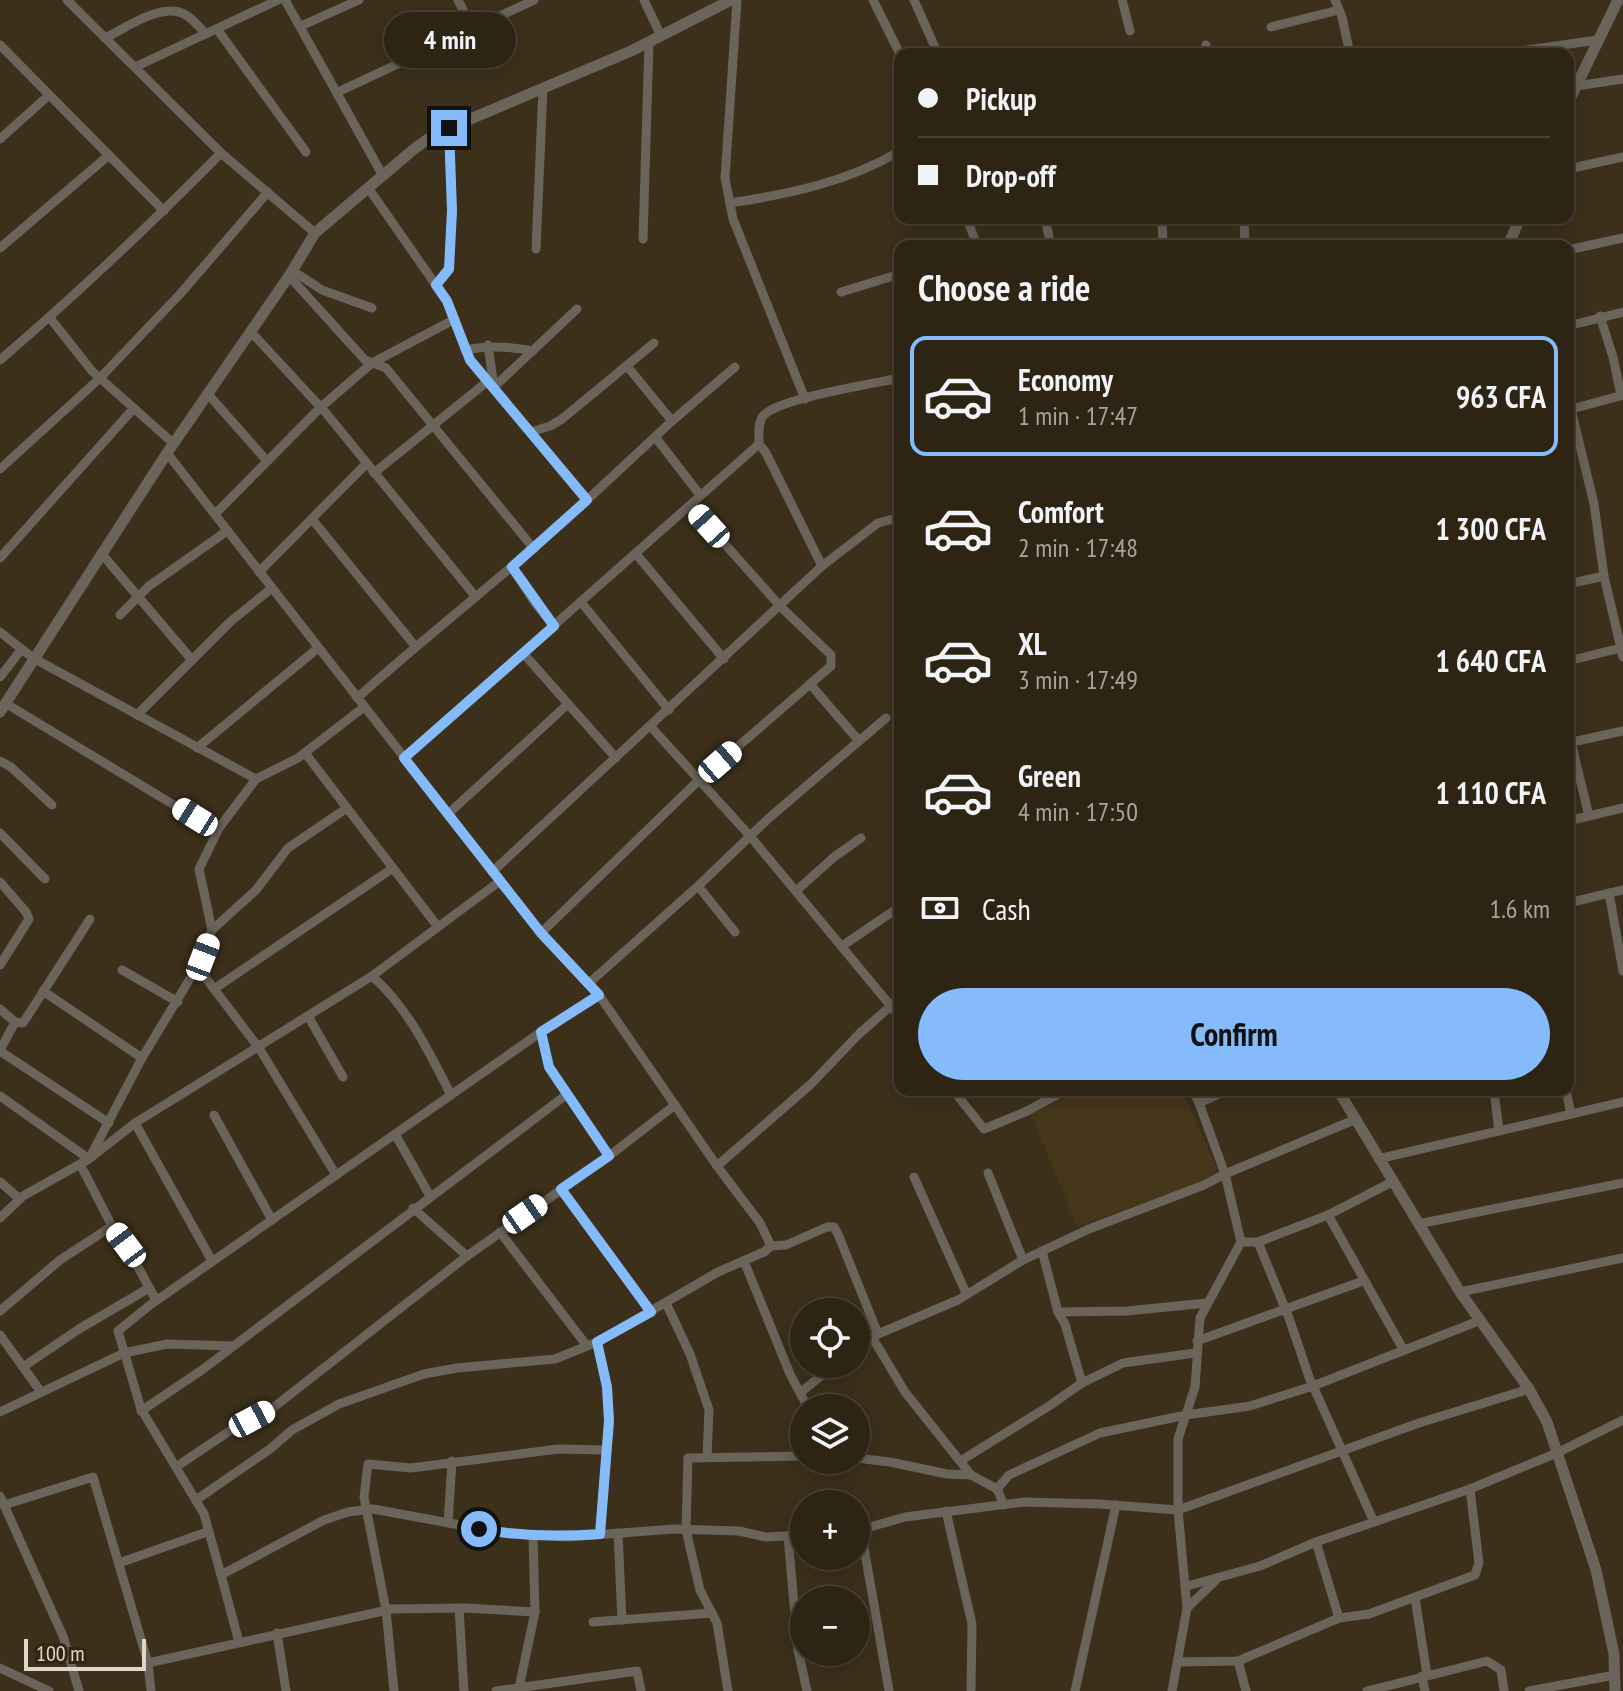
<!DOCTYPE html>
<meta charset="utf-8">
<style>
:root{--surface:#2d2414;--page:#393022;--text:#f1f3f6;--muted:#a7a4a0;--line:#484134;--accent:#85bbfb}
body{margin:0;font-family:"PT Sans Narrow",sans-serif;background:var(--page);color:var(--text);height:100vh;display:flex;flex-direction:column;font-size:30px;white-space:nowrap}
*{box-sizing:border-box;margin:0}
p{font-size:26px;color:var(--muted)}
.icon{flex:none;width:44px;height:44px;fill:none;stroke:currentColor;stroke-width:2;stroke-linecap:round;stroke-linejoin:round}
.map{position:relative;flex:1;overflow:hidden}
.panel{position:absolute;left:894px;top:240px;width:680px;height:856px;display:flex;flex-direction:column;background:var(--surface);border-radius:16px;box-shadow:0 4px 20px #0003,0 0 0 2px var(--line)}
.panel>*{flex:none}
.guide{position:absolute;left:894px;top:48px;width:680px;height:176px;border-radius:16px;box-shadow:0 4px 20px #0003,0 0 0 2px var(--line);display:grid;align-content:center;height:176px;padding:0 24px;background:var(--surface)}
.buttons{position:absolute;left:790px;top:1298px;display:grid;gap:16px}
.buttons a{display:grid;place-items:center;width:80px;height:80px;border-radius:50%;background:var(--surface);box-shadow:0 4px 20px #0003,0 0 0 2px var(--line);font-size:40px}
.scale{position:absolute;left:24px;bottom:20px;width:122px;box-sizing:border-box;padding-left:8px;border:4px solid #dfd7ca;border-top:0;font-size:22px;line-height:28px;white-space:nowrap;color:#dfd7ca;-webkit-text-stroke:6px #322610;paint-order:stroke}
.end{position:absolute;width:36px;height:36px;margin:-18px;border:10px solid #85bbfb;background:#111;box-shadow:0 0 0 4px #111}
.from{border-radius:50%}
.bubble{position:absolute;height:56px;border-radius:28px;background:var(--surface);box-shadow:0 4px 20px #0003,0 0 0 2px var(--line);font-size:26px;font-weight:600;line-height:56px;text-align:center}
.car{position:absolute;width:24px;height:48px;margin:-24px -12px;border-radius:10px;box-shadow:0 0 6px 2px #0007;background:linear-gradient(#fff 24%,#345 0 40%,#fff 0 76%,#345 0 86%,#fff 0)}
.guide b{display:flex;align-items:center;gap:28px;height:76px;font-size:30px}
.guide b+b{border-top:2px solid var(--line)}
.guide i{width:20px;height:20px;background:var(--text)}
ul{padding:0;list-style:none}
li{display:flex;align-items:center;gap:24px;height:120px;margin:0 16px 12px;padding:0 8px;border:4px solid transparent;border-radius:16px}
li div{flex:1}
li b{display:block;font-size:30px}
li em{font-style:normal;font-weight:600}
li.selected{border-color:var(--accent)}
li>.icon{width:72px;height:72px;stroke-width:1.5}
h2{padding:0 24px;font-size:36px;line-height:96px}
.pay{display:flex;align-items:center;gap:20px;height:88px;padding:0 24px;font-size:30px}
.pay p{margin-inline-start:auto}
.primary-button{display:flex;gap:16px;margin-top:auto;padding:16px 24px}
.primary-button a{flex:1;height:92px;border-radius:48px;background:var(--accent);color:#111;font-size:32px;font-weight:600;line-height:92px;text-align:center}
.map>svg:first-child{display:block}
.built{fill:#47371a}
.lines{fill:none;stroke-linecap:round;stroke-linejoin:round}
.minor{stroke:#6a645a;stroke-width:9}
.tertiary{stroke:#6a645a;stroke-width:11}
.route{stroke:#85bbfb;stroke-width:10}
</style>
<div class="map">
<svg width="1623" height="1691" viewBox="0 0 1623 1691">
<rect width="100%" height="100%" fill="#3c301a"/>
<path class="built" d="M1082,1090h100l35,79 -8,11 -132,46 -46,-112z"/>
<g class="lines">
<g class="minor">
<path d="M67,0l154,153 94,80"/>
<path d="M285,0l98,176"/>
<path d="M458,0l14,28"/>
<path d="M644,0l17,36"/>
<path d="M737,0l-12,178 8,41 72,180"/>
<path d="M873,0l27,54"/>
<path d="M914,0l24,54"/>
<path d="M1122,0l8,31"/>
<path d="M1335,0l7,17 8,37"/>
<path d="M301,26l58,-26"/>
<path d="M1271,27l68,-17"/>
<path d="M217,29l89,123"/>
<path d="M105,38c21,-10 54,-34 77,-25 10,4 17,14 24,21"/>
<path d="M0,45l164,166"/>
<path d="M1206,45l2,9"/>
<path d="M1499,54l98,-14"/>
<path d="M135,67l143,-67"/>
<path d="M1576,86l47,-7"/>
<path d="M338,92l196,-92"/>
<path d="M0,139l49,-44"/>
<path d="M1568,169l55,-12"/>
<path d="M730,203c59,-9 118,-21 170,-52"/>
<path d="M967,218l10,28"/>
<path d="M1045,218l6,28"/>
<path d="M1162,218l1,28"/>
<path d="M1244,218l1,28"/>
<path d="M643,239l6,-197"/>
<path d="M0,248l109,-93"/>
<path d="M536,249l7,-161"/>
<path d="M1568,250l55,-12"/>
<path d="M293,271l29,19 50,18"/>
<path d="M289,276l76,84 21,8 148,181"/>
<path d="M436,285l13,-16 3,-58 -3,-83"/>
<path d="M841,292l59,-18"/>
<path d="M1600,316l13,41 8,38"/>
<path d="M50,318l42,53 81,72"/>
<path d="M1568,326l55,-14"/>
<path d="M251,332l75,81 149,183"/>
<path d="M488,345l6,42"/>
<path d="M465,350c24,-5 44,-4 68,1"/>
<path d="M0,360c77,-66 150,-135 221,-207"/>
<path d="M494,387l83,-78"/>
<path d="M207,393l60,68"/>
<path d="M1571,409l23,95 10,72 19,81"/>
<path d="M1568,410l55,-15"/>
<path d="M672,421l63,-54"/>
<path d="M531,432l19,-6 12,-7 92,-76"/>
<path d="M656,438l44,57"/>
<path d="M167,453l374,480 58,62 118,171 43,57 11,23"/>
<path d="M0,469l100,-91 81,-85 87,-101"/>
<path d="M374,473l114,-92"/>
<path d="M587,500l85,-79 -45,-55"/>
<path d="M215,514l106,-107 51,-44 83,-44"/>
<path d="M312,519l103,127"/>
<path d="M101,553l91,107"/>
<path d="M636,554l88,105"/>
<path d="M0,558l134,-150"/>
<path d="M822,566l-56,-113 -7,-9c0,-9 -2,-24 6,-30 18,-16 107,-30 135,-36"/>
<path d="M512,567l23,36 19,23"/>
<path d="M259,572l107,-108"/>
<path d="M1568,584l36,-8"/>
<path d="M581,602l88,108"/>
<path d="M120,615l29,-29 78,-55"/>
<path d="M0,632l33,26 223,121 42,-21 66,-51"/>
<path d="M523,653l93,105"/>
<path d="M1568,661l53,-13"/>
<path d="M0,677l21,-27"/>
<path d="M810,684l49,57"/>
<path d="M357,698c76,-68 156,-129 230,-198l-117,-140 -23,-59 -78,-112"/>
<path d="M5,703l212,128"/>
<path d="M137,715l93,-93 42,-34"/>
<path d="M651,727l99,109 150,181"/>
<path d="M1571,742l18,74"/>
<path d="M1568,743l55,-12"/>
<path d="M197,748l121,-100"/>
<path d="M305,753l133,174"/>
<path d="M404,758l355,-314"/>
<path d="M0,761l11,6 41,38"/>
<path d="M448,814l120,-110"/>
<path d="M1568,821l55,-13"/>
<path d="M0,833l45,46"/>
<path d="M492,872l330,-306 56,-43 22,-6"/>
<path d="M0,882l26,30 3,7 -29,46"/>
<path d="M698,886l37,46"/>
<path d="M796,891l38,-34 27,-19"/>
<path d="M1609,893l14,78"/>
<path d="M1568,903l55,-13"/>
<path d="M212,930l44,-40 32,-42 59,-40"/>
<path d="M541,933l157,-152 133,-115v-11l-50,-48 -90,-101"/>
<path d="M842,946l56,-38"/>
<path d="M198,968l61,80 77,127"/>
<path d="M122,970l56,32"/>
<path d="M372,976c37,33 57,76 79,119"/>
<path d="M588,984l110,-98 71,-68 117,-100"/>
<path d="M214,989l179,-121"/>
<path d="M43,991l99,67"/>
<path d="M0,1009l15,13 -15,28"/>
<path d="M308,1016l35,61"/>
<path d="M15,1022l8,1 67,-104"/>
<path d="M541,1032l8,35 60,89"/>
<path d="M0,1051l109,72"/>
<path d="M953,1090l31,39 43,-18 39,-21"/>
<path d="M1193,1090l6,13"/>
<path d="M1494,1090l5,41"/>
<path d="M1566,1090l5,24"/>
<path d="M0,1096l89,63 53,-101 61,-101 9,-27 -13,-61 20,-41 37,-49"/>
<path d="M214,1115l58,105"/>
<path d="M135,1123l77,138"/>
<path d="M395,1134l35,62"/>
<path d="M1378,1159l245,-57"/>
<path d="M80,1164l32,62 14,19 30,55"/>
<path d="M717,1166l94,-82 48,-50 41,-36"/>
<path d="M988,1173l35,87"/>
<path d="M914,1177l52,116"/>
<path d="M0,1182l20,17"/>
<path d="M561,1189l90,123"/>
<path d="M413,1208l54,48"/>
<path d="M1328,1215l75,134"/>
<path d="M0,1218l23,-22 66,-37 46,-36 237,-147 128,-95"/>
<path d="M1418,1224l205,-41"/>
<path d="M500,1232l87,114"/>
<path d="M1241,1242h17l70,-27 64,-33"/>
<path d="M1258,1242l31,76 20,59 65,145"/>
<path d="M1042,1251l16,61 7,12 17,59"/>
<path d="M744,1261l46,113 18,34"/>
<path d="M1460,1292l163,-34"/>
<path d="M666,1303l24,51 19,56 -2,47"/>
<path d="M0,1311l60,-51 52,-34"/>
<path d="M1058,1312l69,-1 80,-8"/>
<path d="M0,1335l41,57"/>
<path d="M872,1337l33,55 66,83"/>
<path d="M1197,1341l166,-60"/>
<path d="M597,1342l10,45 2,34 -9,113"/>
<path d="M856,1347l22,-13 80,-34 65,-40 66,-31 115,-44 21,-11 129,-54"/>
<path d="M23,1367l56,-38 70,-41"/>
<path d="M801,1392l35,-28"/>
<path d="M141,1411l61,-41 364,-275"/>
<path d="M0,1412l124,-59 43,-9 66,2"/>
<path d="M856,1458l34,4 57,12 24,1 26,14 7,16"/>
<path d="M962,1460l87,-54 33,-23 41,-20 72,-10"/>
<path d="M176,1467l55,-37 43,-23 193,-151 142,-100 66,-51"/>
<path d="M997,1489l12,-14 91,-42 86,-18 64,-9 63,-20 168,-66"/>
<path d="M0,1496l4,9 89,-28 55,186 3,28"/>
<path d="M196,1500l74,-51 22,-19 47,-26 85,-30 33,-6 98,-9 42,-17 121,-70 46,-20 7,-6 15,-1 41,-18h7l4,7 40,100"/>
<path d="M4,1505l59,131 16,55"/>
<path d="M946,1511l26,113 -1,67"/>
<path d="M448,1523l4,-62"/>
<path d="M861,1530l28,161"/>
<path d="M856,1531l49,-14 119,-15 75,2 79,6 241,-87 110,-34"/>
<path d="M618,1533l4,87"/>
<path d="M788,1536l10,114 9,41"/>
<path d="M1316,1542l23,76"/>
<path d="M119,1563l88,-31"/>
<path d="M221,1575l-17,-61 -63,-105 -23,-78 32,-26 391,-273 58,-37"/>
<path d="M1187,1586l73,-20 56,-24 154,-53 89,-37 64,-32"/>
<path d="M1415,1598l12,77"/>
<path d="M459,1608l5,83"/>
<path d="M1187,1608l29,-28"/>
<path d="M593,1622l119,-9"/>
<path d="M277,1633l9,58"/>
<path d="M239,1642l-18,-67 103,-55 24,-8 25,-3 136,25 59,3 106,-8 65,2 27,6 38,-2"/>
<path d="M1238,1661l8,30"/>
<path d="M1178,1662l60,-1 101,-43 30,-4 106,-39 4,-12 -9,-74"/>
<path d="M148,1663l244,-54 73,-1 70,4"/>
<path d="M0,1668l49,23"/>
<path d="M1422,1676l3,15"/>
<path d="M519,1688l16,-76 -2,-77"/>
<path d="M394,1691l-8,-81 -22,-113 4,-33 43,4 147,-19 48,1"/>
<path d="M496,1691l141,-20 4,20"/>
<path d="M728,1691l-11,-68 -17,-33 -14,-60 2,-72 116,-2"/>
<path d="M1075,1691l41,-186"/>
<path d="M1172,1691l15,-83 -9,-98v-71l17,-52 5,-69 41,-76 -16,-68 -26,-71 29,-13"/>
<path d="M1367,1691l120,-30 14,9 3,21"/>
<path d="M1529,1691l86,-16"/>
</g>
<g class="tertiary">
<path d="M1568,103l50,-103"/>
<path d="M1508,246l12,-28"/>
<path d="M0,712l167,-259 122,-177 26,-43 99,-84 21,-15 196,-83 100,-51"/>
<path d="M1338,1090l122,202 69,97 18,33 49,148 18,84 1,37"/>
</g>
</g>
<g class="lines">
<path class="route" d="M449,128l3,83 -3,58 -13,16 11,16 23,59 117,140 -75,67 42,59 -150,132 137,175 58,62 -58,37 8,35 60,89 -48,33 90,123 -54,30 10,45 2,34 -9,113c-41,3 -81,2 -121,-5"/>
</g>
</svg>
<div class="buttons">
<a><svg class="icon" aria-label="locate" viewBox="0 0 24 24"><circle cx="12" cy="12" r="6"/><path d="M12 2v4M12 18v4M2 12h4M18 12h4"/></svg></a>
<a><svg class="icon" aria-label="layers" viewBox="0 0 24 24"><path d="M12 4l9 5-9 5-9-5zM3 14l9 5 9-5"/></svg></a>
<a>+</a>
<a>−</a>
</div>
<div class="scale">100 m</div>
<i class="end from" style="left:479px;top:1529px"></i>
<i class="end" style="left:449px;top:128px"></i>
<div class="bubble" style="left:384px;top:12px;width:132px">4 min</div>
<i class="car" style="left:709px;top:526px;rotate:318deg"></i>
<i class="car" style="left:720px;top:762px;rotate:49deg"></i>
<i class="car" style="left:195px;top:817px;rotate:302deg"></i>
<i class="car" style="left:203px;top:957px;rotate:21deg"></i>
<i class="car" style="left:525px;top:1214px;rotate:55deg"></i>
<i class="car" style="left:126px;top:1245px;rotate:323deg"></i>
<i class="car" style="left:252px;top:1419px;rotate:62deg"></i>
<div class="guide">
<b><i class="from"></i>Pickup</b>
<b><i></i>Drop-off</b>
</div>
<section class="panel">
<h2>Choose a ride</h2>
<ul>
<li class="selected"><svg class="icon" aria-label="car" viewBox="0 0 24 24"><path d="M5 17H2v-5l4-1 3-4h7l3 4 3 1v5h-3M9 17h6M6 11h13"/><circle cx="7" cy="17" r="2"/><circle cx="17" cy="17" r="2"/></svg><div><b>Economy</b><p>1 min · 17:47</p></div><em>963 CFA</em></li>
<li><svg class="icon" aria-label="car" viewBox="0 0 24 24"><path d="M5 17H2v-5l4-1 3-4h7l3 4 3 1v5h-3M9 17h6M6 11h13"/><circle cx="7" cy="17" r="2"/><circle cx="17" cy="17" r="2"/></svg><div><b>Comfort</b><p>2 min · 17:48</p></div><em>1 300 CFA</em></li>
<li><svg class="icon" aria-label="car" viewBox="0 0 24 24"><path d="M5 17H2v-5l4-1 3-4h7l3 4 3 1v5h-3M9 17h6M6 11h13"/><circle cx="7" cy="17" r="2"/><circle cx="17" cy="17" r="2"/></svg><div><b>XL</b><p>3 min · 17:49</p></div><em>1 640 CFA</em></li>
<li><svg class="icon" aria-label="car" viewBox="0 0 24 24"><path d="M5 17H2v-5l4-1 3-4h7l3 4 3 1v5h-3M9 17h6M6 11h13"/><circle cx="7" cy="17" r="2"/><circle cx="17" cy="17" r="2"/></svg><div><b>Green</b><p>4 min · 17:50</p></div><em>1 110 CFA</em></li>
</ul>
<div class="pay"><svg class="icon" aria-label="cash" viewBox="0 0 24 24"><path d="M3 7h18v10H3z"/><circle cx="12" cy="12" r="2"/></svg>Cash<p>1.6 km</p></div>
<div class="primary-button"><a>Confirm</a></div>
</section>
</div>
